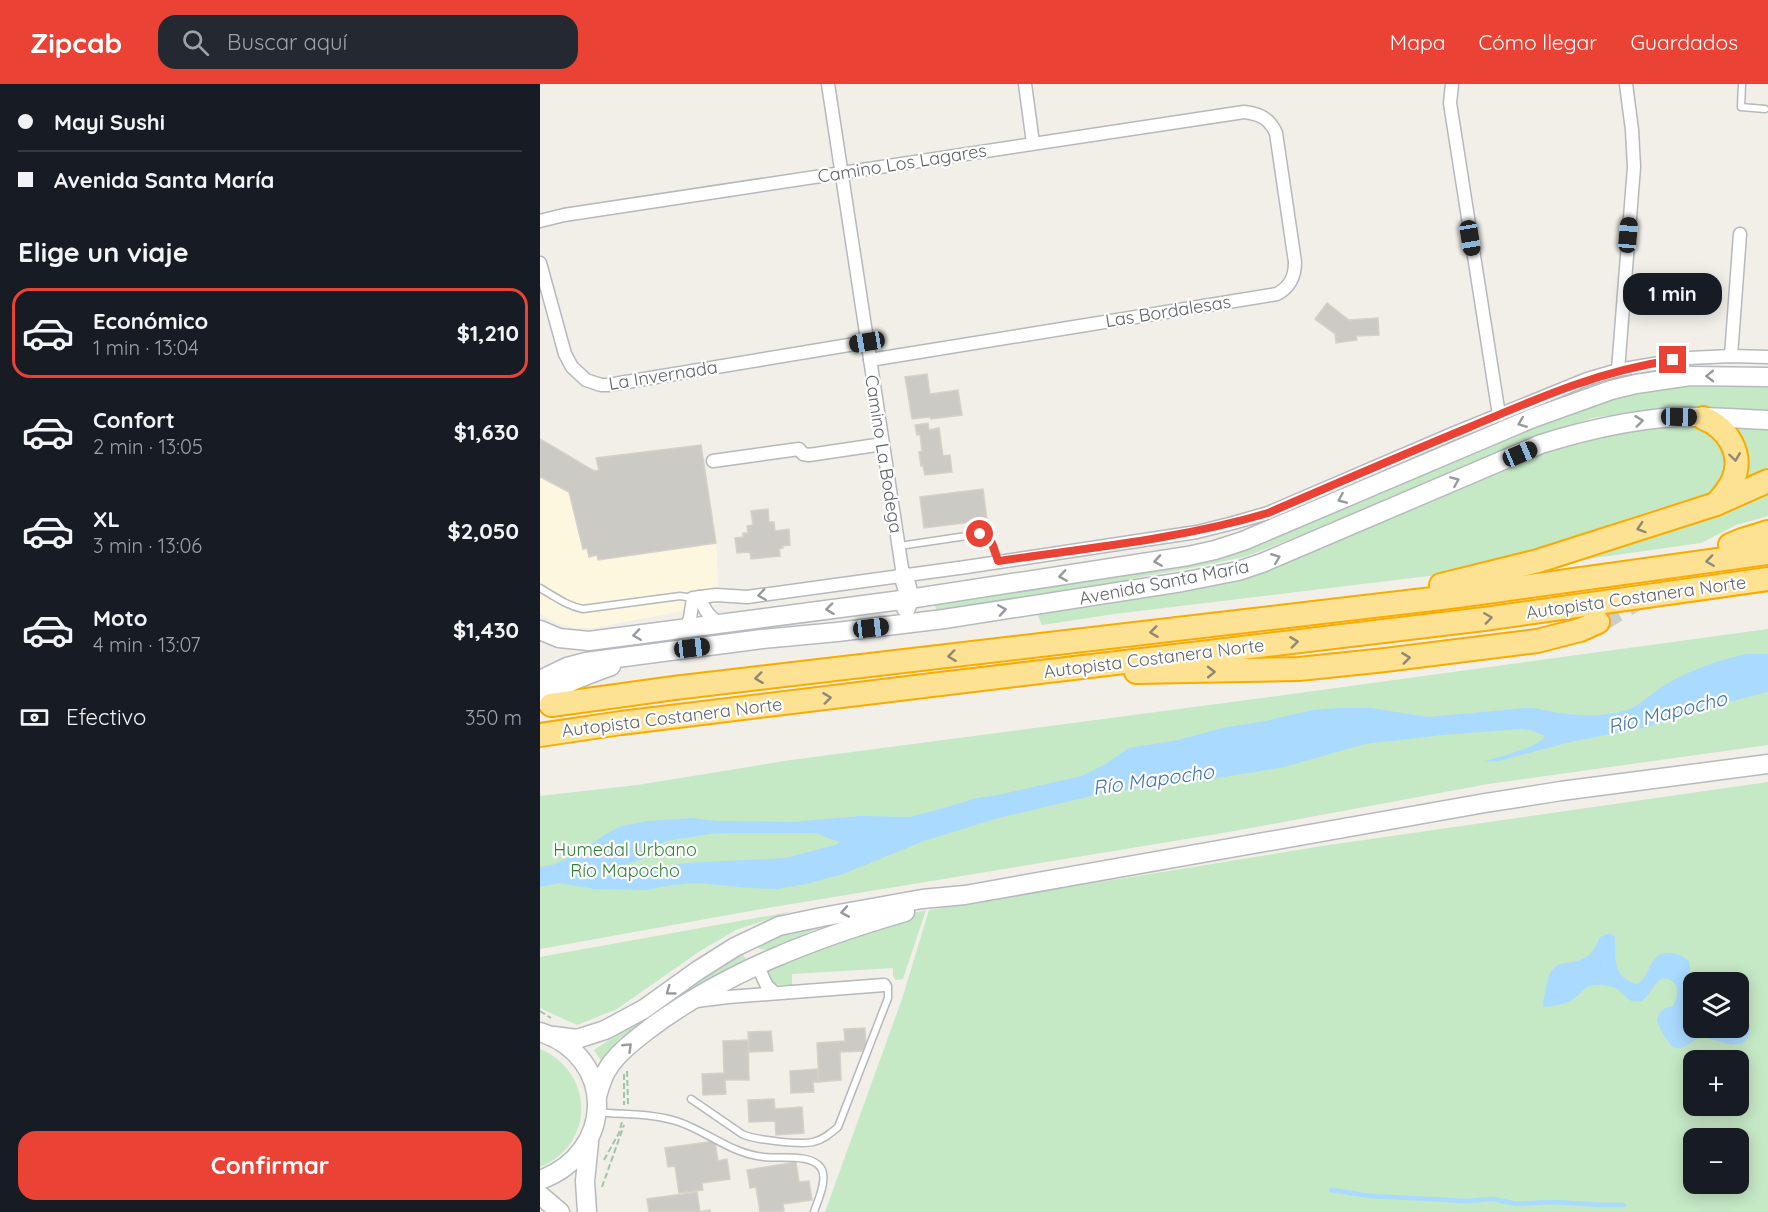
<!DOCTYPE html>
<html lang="es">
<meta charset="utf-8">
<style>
:root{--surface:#171b24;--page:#242831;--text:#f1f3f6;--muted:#9ea1a6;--line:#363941;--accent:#ea4335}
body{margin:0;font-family:Quicksand,sans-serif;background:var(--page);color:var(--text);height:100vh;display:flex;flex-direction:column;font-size:22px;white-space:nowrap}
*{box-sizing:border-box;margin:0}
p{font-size:20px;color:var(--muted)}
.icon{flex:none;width:33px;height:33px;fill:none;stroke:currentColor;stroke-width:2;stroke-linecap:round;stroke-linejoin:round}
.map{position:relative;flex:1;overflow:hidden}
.sheet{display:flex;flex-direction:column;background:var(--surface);width:540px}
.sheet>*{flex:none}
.banner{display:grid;align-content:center;height:132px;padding:0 18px;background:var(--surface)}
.fabs{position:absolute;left:1143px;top:888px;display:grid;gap:12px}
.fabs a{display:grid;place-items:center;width:66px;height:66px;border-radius:12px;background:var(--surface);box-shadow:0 3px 15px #0003;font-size:30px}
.end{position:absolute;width:27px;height:27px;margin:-14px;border:8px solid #ea4335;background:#fff;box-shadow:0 0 0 3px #fff}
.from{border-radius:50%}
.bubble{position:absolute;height:42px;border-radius:18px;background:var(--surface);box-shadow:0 3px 15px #0003;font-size:20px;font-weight:700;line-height:42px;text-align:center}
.car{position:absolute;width:18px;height:36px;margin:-18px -9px;border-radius:8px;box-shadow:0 0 4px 2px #0007;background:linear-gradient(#222 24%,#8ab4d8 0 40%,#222 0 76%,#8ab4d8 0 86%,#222 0)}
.banner b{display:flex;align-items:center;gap:21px;height:57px;font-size:22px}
.banner b+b{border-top:2px solid var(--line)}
.banner i{width:15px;height:15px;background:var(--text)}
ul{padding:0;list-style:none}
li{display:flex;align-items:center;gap:18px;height:90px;margin:0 12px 9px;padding:0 6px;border:3px solid transparent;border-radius:18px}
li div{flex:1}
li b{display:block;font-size:22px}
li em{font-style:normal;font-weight:700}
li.on{border-color:var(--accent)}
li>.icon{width:54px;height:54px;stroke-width:1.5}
h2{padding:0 18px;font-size:27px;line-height:72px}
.pay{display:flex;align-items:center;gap:15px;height:66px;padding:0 18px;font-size:22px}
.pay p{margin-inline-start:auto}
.action{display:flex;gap:12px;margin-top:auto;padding:12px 18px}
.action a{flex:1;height:69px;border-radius:18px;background:var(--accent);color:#fff;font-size:24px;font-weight:700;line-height:69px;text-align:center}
header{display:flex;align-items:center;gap:36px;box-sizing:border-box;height:84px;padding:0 30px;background:var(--accent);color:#fff}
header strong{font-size:28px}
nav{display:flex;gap:33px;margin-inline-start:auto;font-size:21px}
.search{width:420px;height:54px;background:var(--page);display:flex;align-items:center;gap:15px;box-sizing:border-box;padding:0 21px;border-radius:18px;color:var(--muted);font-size:22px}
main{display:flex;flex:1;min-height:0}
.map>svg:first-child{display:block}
.commercial{fill:#fef7e0}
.green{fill:#c5e8c5;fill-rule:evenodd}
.water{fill:#aadaff;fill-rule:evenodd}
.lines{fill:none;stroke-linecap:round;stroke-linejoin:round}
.stream{stroke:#aadaff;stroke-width:4.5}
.building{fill:#cccac5;stroke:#d6d1c6;stroke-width:1.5}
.motorway-tunnel{stroke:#ccccc8;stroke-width:22;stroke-dasharray:22 11;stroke-linecap:butt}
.service-casing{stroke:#b5b8bc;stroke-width:9}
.minor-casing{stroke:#b5b8bc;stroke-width:15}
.secondary-casing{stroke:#b6babf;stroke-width:21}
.motorway-casing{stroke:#f9ab00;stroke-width:26}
.path{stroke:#9cc7a9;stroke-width:2;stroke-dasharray:6 3;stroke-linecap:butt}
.service{stroke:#fff;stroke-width:6}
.minor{stroke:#fff;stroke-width:12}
.secondary{stroke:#fff;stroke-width:18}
.motorway{stroke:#fde293;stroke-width:22}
.oneway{stroke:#979a9d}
.oneway2{stroke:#8e8975}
.route{stroke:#ea4335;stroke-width:8}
.labels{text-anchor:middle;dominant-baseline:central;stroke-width:4.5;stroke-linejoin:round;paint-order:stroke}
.street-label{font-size:18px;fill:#5f6368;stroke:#fff}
.park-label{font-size:18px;fill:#348238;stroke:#fff}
.water-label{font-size:20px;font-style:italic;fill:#4174aa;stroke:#fff}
</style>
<header>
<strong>Zipcab</strong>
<div class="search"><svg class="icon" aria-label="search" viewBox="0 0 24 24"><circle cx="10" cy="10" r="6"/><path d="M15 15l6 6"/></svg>Buscar aquí</div>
<nav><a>Mapa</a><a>Cómo llegar</a><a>Guardados</a></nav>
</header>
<main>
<section class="sheet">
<div class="banner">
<b><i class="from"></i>Mayi Sushi</b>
<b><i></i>Avenida Santa María</b>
</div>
<h2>Elige un viaje</h2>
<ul>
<li class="on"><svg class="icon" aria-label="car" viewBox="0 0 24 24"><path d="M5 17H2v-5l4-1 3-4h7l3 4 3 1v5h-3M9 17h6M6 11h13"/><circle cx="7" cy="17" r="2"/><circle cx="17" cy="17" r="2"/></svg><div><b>Económico</b><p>1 min · 13:04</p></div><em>$1,210</em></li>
<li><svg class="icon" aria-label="car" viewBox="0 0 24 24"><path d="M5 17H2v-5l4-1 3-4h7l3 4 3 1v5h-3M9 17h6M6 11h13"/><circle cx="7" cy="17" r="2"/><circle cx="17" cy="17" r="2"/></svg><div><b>Confort</b><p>2 min · 13:05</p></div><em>$1,630</em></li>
<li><svg class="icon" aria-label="car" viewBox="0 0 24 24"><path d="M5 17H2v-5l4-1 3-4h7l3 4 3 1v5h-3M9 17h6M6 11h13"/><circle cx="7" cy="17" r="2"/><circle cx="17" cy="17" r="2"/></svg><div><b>XL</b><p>3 min · 13:06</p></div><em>$2,050</em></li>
<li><svg class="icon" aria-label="car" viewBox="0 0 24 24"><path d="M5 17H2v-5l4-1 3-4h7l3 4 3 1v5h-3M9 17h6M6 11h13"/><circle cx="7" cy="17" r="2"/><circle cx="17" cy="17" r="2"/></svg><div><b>Moto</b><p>4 min · 13:07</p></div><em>$1,430</em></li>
</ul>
<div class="pay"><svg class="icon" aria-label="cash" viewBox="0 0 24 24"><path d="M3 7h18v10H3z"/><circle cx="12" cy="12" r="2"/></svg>Efectivo<p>350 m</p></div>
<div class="action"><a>Confirmar</a></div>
</section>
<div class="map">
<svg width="1228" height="1128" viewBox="0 0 1228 1128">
<rect width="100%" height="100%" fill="#f1efe8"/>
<path class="commercial" d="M0,355l54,32 4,-2 -2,-11 105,-13 15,98 3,61 -126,24h-21l-15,-5 -17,-9z"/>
<g class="green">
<path d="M1228,300v27l-95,-3 -41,4 -40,6 -55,19 -217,91 -73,28 -40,9 -72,13 -1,2 -80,14 -118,16 -1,-7 256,-39 346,-140 77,-28 58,-11z"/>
<path d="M1155,341l11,5 17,15 5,24 -9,17 -8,6 -95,30 -18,9 -128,40 -356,43 -72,11 -5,-11 175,-29 56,-17 277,-117 51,-15 70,-10z"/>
<path d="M1192,343l36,1v39l-23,12 -2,-2z"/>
<path d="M1228,407v25l-32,9 -35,18 -135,19z"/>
<path d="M1228,545v116l-280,39 -259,48 -462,76 -227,41v-153l97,-11 154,-25 479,-63z"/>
<path d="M1228,698v430h-943l77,-213 27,-89 393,-64zM1154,898h44v46h-44zM1154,976h44v46h-44zM1154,1054h44v46h-44z"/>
<path d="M386,826l-23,69 -7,1 -3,-4v-8l-101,6v11c-20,1 -21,-2 -27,-19l136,-50z"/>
<path d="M249,828l-53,18 -36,21 -83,58 -40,16 -37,-17v-51z"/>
<path d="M301,838l-30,9 -42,19 -9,-1 -6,-5 37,-16z"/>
<path d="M202,870l7,9 -28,11 -102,65 -17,23 -8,-12z"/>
<path d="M0,965c54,23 56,95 0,118z"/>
</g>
<g class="water">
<path d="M1207,570h21v38l-63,16 -54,18 -81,16 -71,19 -16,1c14,-5 56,-14 62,-26l-14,-6 -12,-1 -76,6 -78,9 -81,23 -85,14 -38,3 -57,9 -109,26 -71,22 -81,33 -37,10 -29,5 -26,-1 -54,-5 -25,2 -26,5 -51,-1 -36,-6 -19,4v-20l12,-2 29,-12 20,-16 18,-10 28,-6 45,-3 25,3 76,1 66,-6 50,1 21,-5 47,-14 21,-3 84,-19 22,-11 25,-17 50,-8 43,-12 43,-7 48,-11 24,-2h33l58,9 99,-9c14,0 27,5 40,6 19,2 42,2 60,-4 15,-5 25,-18 38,-25 25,-15 53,-25 82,-31zM188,749h88l23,9 -1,2 -52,14 -101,5 -58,11h-10l-4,-3 2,-3 27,-9 16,-14 8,-4 44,-7z"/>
<path d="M1070,849l5,4c0,20 -3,41 22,47 14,-7 11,-29 29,-31 9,-1 15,2 23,8l2,17 4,4h-1v46h44l1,-21c6,6 12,14 11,24 -4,26 -34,6 -49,7 -9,1 -15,12 -26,10 -5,-1 -16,-21 -18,-27 2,-10 6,-13 16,-15 7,-13 7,-25 -10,-28 -11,6 -13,19 -22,23 -12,4 -16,-7 -24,-12 -5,-3 -12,-4 -18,-4 -17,-1 -16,9 -27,15 -6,4 -21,7 -28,7 -2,-6 1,-12 2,-19 6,-37 25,-17 44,-34 5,-5 7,-11 10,-17z"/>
</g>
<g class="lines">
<path class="stream" d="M791,1106l40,6 96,5 25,-2 25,5 36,-2 50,3h21"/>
</g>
<g class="building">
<path d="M787,219l22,17 29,-2 1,17 -23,1 1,4 -21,3 -1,-9 -20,-15z"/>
<path d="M387,290l3,20 28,-4 4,25 -31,4 -1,-2 -18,2 -7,-42z"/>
<path d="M388,339l1,7 10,-2 4,28 7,-1 2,17 -27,3 -2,-9h-2l-2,-14 3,-1 -2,-17 -3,1 -2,-10z"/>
<path d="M0,355l54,32 5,-1 -3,-12 105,-13 15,98 -118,17 -1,-5 -8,2 -2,-9 -4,1 -14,-57 -29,-15z"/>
<path d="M443,405l4,31 -63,8 -4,-31z"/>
<path d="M228,425l1,13h5l1,9 14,-2 1,16 -8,1 1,2 -4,1 1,7 -29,3 -1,-7 -13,1 -2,-15 8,-1v-4h5l-1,-7 6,-1 -2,-14z"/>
<path d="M325,944l1,23 -26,1 1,28 -22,2 -2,-39 28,-2 -1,-12z"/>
<path d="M231,947l2,20 -24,1 -1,-20z"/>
<path d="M208,956l1,40h-24l1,14 -23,1 -1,-21 22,-1 -1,-32z"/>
<path d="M278,985l1,13h-6l1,10 -23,1 -1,-22z"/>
<path d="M234,1015l1,10 27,-2 2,26 -28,2 -1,-14 -26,1 -1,-22z"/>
<path d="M175,1057l3,20 9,-2 3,20 -28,4 1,7 -24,3 -4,-27 -7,1 -3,-19z"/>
<path d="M256,1078l3,20 10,-1 3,19 -29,4 1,7 -24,1 -4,-25 -6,1 -3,-18z"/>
<path d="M157,1108l3,20 10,-2v2h-61l-2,-13z"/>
</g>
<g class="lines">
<path class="motorway-tunnel" d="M1058,538l103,-60"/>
<defs>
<g id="service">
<path d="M1202,0l-1,23 24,2"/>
<path d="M359,462l81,-12 8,1 5,11 5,15"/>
<path d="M0,504c14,8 27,18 43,21l97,-13 13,2"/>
<path d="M151,1015l51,35c12,6 59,11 71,8 10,-2 18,-9 25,-15l50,-129v-12l-3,-1"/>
<path d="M57,1028c27,3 56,1 82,10 29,10 53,32 85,35 15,2 47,-4 57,11 7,11 -3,32 -7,44"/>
</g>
<g id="minor">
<path d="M288,0l75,491"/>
<path d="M485,0l8,59"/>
<path d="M912,0l-2,19 49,312"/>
<path d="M0,137l24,-6 680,-103c16,2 25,6 32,21l19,129c0,15 -5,25 -18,32l-407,66"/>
<path d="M0,179l25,91 7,13 14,13 15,5h7l259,-43"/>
<path d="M1191,272l9,-122"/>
<path d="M1078,286l16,-203 -2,-37 -6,-46"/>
<path d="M173,377l86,-12 4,5 6,1 74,-11"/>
<path d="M160,513c4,13 9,20 21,27"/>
<path d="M146,544l4,-10 3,-20 23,-3 31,2 219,-30 231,-35 36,-9 35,-10 184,-79 135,-55 31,-9 71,-12 42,-2 37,1"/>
<path d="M217,881l10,21 8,7"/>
<path d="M156,917l32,-4 156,-12"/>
</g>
<g id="secondary">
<path d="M363,491c4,12 8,21 3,33"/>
<path d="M0,546l19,8 30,3 320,-42 279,-43 27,-6 28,-9 290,-123 78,-28 25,-6 54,-8 78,1"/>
<path d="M0,596l27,-13 19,-5 176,-23 75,-7 107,-13 238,-37 56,-11 24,-8 279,-119c45,-14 88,-24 135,-27 30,-1 62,2 92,3"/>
<path d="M0,616c21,-16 46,-25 71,-34"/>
<path d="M0,948c77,25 75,121 0,148"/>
<path d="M14,952l23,3 28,-9 39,-21 53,-38 38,-24 44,-21 43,-9 100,-18 43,-4 520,-92 76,-12 207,-27"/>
<path d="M57,1012c3,-9 5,-18 10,-26 9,-16 28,-30 42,-41 76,-57 166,-91 256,-117"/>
<path d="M0,1111l20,17"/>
<path d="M47,1128l-2,-31 4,-39"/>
</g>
<g id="motorway">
<path d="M1163,334c25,10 41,36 30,62 -4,9 -10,16 -17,24"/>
<path d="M1190,461l12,-5 26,-8"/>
<path d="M901,501l97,-24 178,-57 52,-23"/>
<path d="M596,588l163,-3 86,-9 152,-19 43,-11 18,-8"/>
<path d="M11,621l123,-17 784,-92 310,-43"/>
<path d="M0,651l81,-12 311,-38 552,-66 284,-40"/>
</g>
</defs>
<use href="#service" class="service-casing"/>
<use href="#minor" class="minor-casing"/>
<use href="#secondary" class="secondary-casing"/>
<use href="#motorway" class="motorway-casing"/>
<g class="path">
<path d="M0,927l11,7"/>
<path d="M87,987l1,34"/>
<path d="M84,990v31"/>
<path d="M64,1076l15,-27 3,-11"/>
<path d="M62,1103l22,-62"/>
</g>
<use href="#service" class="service"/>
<use href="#minor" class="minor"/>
<use href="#secondary" class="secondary"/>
<use href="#motorway" class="motorway"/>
</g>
<defs><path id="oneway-chevron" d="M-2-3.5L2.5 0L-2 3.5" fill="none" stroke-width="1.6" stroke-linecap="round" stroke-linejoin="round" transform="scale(1.5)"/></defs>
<g class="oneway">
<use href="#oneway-chevron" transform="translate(1170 292) rotate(179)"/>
<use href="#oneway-chevron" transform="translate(1099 337) rotate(-7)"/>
<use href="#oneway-chevron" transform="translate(982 339) rotate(158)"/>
<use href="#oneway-chevron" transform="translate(915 397) rotate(-23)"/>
<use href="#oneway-chevron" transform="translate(802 415) rotate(157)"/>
<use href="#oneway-chevron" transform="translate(736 474) rotate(-22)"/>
<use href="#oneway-chevron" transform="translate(618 477) rotate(171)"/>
<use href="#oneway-chevron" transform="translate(523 492) rotate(171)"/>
<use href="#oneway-chevron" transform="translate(222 511) rotate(172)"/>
<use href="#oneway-chevron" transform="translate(290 525) rotate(173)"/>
<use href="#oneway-chevron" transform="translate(462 526) rotate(-9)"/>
<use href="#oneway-chevron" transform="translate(97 551) rotate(172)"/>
<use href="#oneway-chevron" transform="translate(305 828) rotate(170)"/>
<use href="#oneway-chevron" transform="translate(130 907) rotate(144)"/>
<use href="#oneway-chevron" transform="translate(88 963) rotate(-44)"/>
</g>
<g class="oneway2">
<use href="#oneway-chevron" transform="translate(1195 373) rotate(82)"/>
<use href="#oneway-chevron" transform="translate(1101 444) rotate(162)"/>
<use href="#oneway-chevron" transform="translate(1170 477) rotate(172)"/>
<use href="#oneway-chevron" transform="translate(948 534) rotate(-8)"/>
<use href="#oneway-chevron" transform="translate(614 548) rotate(173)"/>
<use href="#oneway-chevron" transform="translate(754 558) rotate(-7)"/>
<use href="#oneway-chevron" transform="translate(412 572) rotate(173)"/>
<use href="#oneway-chevron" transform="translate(866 574) rotate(-7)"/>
<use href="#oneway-chevron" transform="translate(671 588) rotate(-1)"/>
<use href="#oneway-chevron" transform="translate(219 594) rotate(173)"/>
<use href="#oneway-chevron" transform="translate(287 614) rotate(-7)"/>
</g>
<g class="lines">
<path class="route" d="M440,450l8,1 5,11 5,15c90,-13 182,-22 270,-48 67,-29 134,-58 202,-86 68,-29 129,-56 203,-67"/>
</g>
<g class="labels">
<g class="street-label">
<text transform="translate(362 79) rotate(-9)">Camino Los Lagares</text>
<text transform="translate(628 227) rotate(-9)">Las Bordalesas</text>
<text transform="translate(123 291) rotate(-9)">La Invernada</text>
<text transform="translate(344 370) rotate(81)">Camino La Bodega</text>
<text transform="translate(624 498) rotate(-11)">Avenida Santa María</text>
<text transform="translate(1096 513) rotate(-8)">Autopista Costanera Norte</text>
<text transform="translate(614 574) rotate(-7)">Autopista Costanera Norte</text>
<text transform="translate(132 633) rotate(-7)">Autopista Costanera Norte</text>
</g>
<g class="park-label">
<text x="85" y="765">Humedal Urbano<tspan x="85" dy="21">Río Mapocho</tspan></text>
</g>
<g class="water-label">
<text transform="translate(1127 628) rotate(-14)">Río Mapocho</text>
<text transform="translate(613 695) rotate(-8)">Río Mapocho</text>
</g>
</g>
</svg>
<div class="fabs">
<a><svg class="icon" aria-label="layers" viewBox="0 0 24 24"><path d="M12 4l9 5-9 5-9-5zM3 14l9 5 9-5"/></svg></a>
<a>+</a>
<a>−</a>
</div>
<i class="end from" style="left:440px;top:450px"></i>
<i class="end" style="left:1133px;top:276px"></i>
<div class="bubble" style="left:1083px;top:189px;width:99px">1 min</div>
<i class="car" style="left:1088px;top:151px;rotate:5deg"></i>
<i class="car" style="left:930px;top:154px;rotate:171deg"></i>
<i class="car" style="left:327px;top:258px;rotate:260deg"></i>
<i class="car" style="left:1139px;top:333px;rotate:91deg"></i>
<i class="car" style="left:980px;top:370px;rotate:67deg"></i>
<i class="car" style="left:331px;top:544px;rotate:83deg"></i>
<i class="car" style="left:152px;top:564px;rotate:83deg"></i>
</div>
</main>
